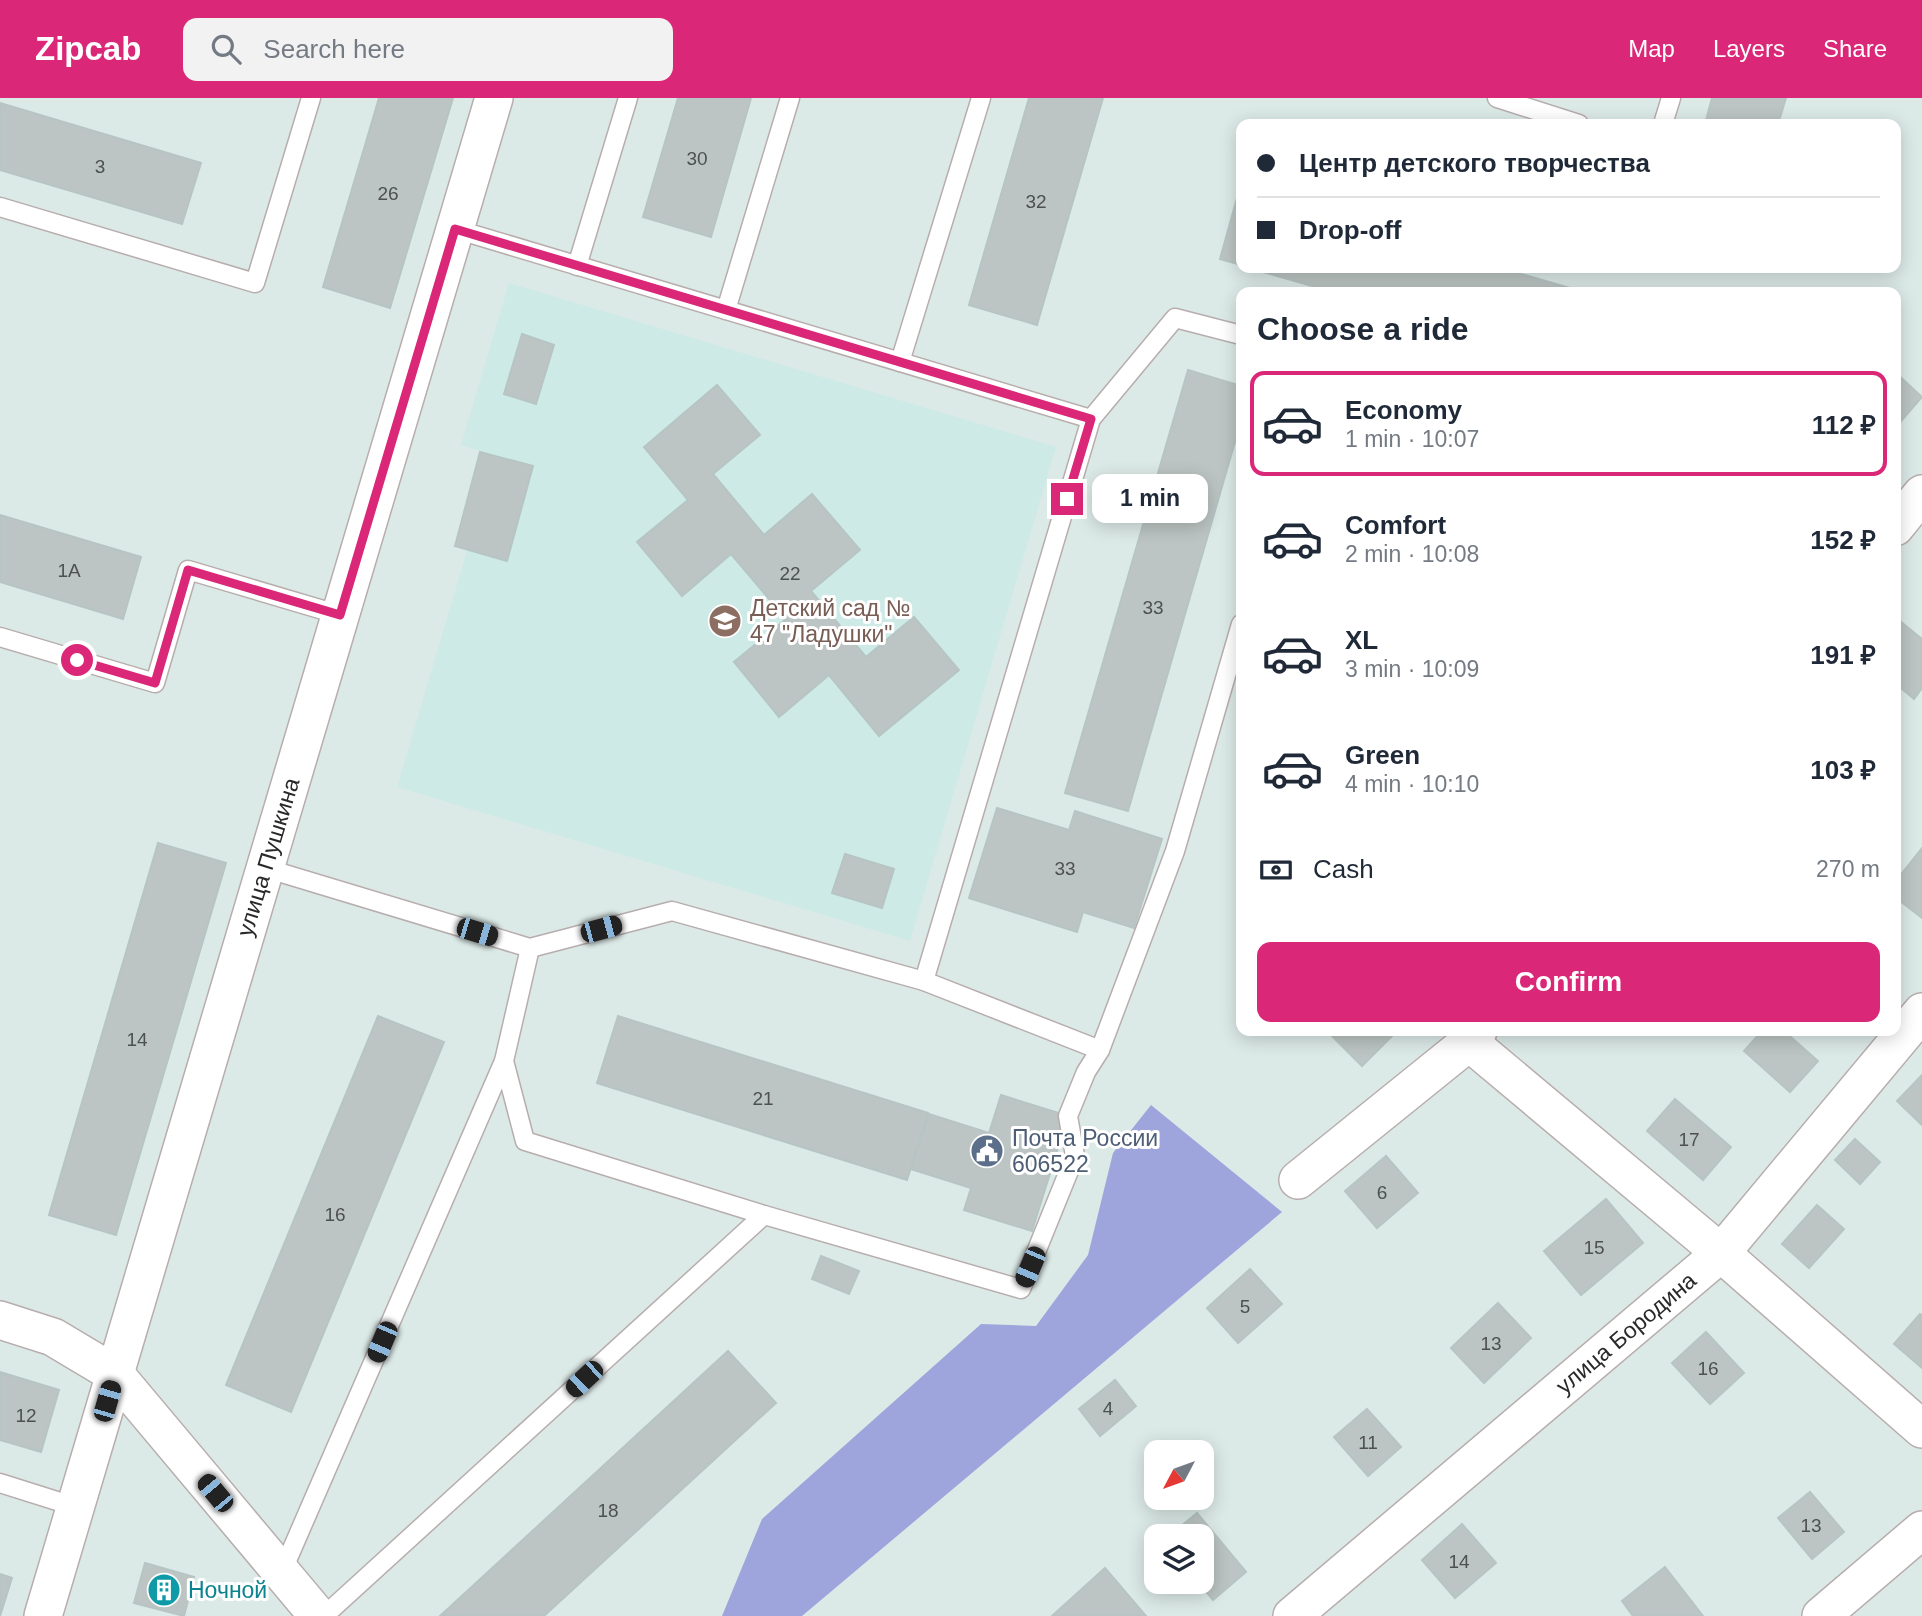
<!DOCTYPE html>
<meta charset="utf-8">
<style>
:root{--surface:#fff;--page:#f2f2f3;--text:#1f2937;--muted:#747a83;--line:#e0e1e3;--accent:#db2777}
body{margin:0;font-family:Helvetica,sans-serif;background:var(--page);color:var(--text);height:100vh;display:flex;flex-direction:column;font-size:26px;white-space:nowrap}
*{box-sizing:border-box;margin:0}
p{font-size:23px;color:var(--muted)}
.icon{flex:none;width:38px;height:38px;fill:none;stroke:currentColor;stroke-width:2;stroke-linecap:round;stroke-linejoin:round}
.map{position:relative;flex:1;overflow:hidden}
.details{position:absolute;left:1236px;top:189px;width:665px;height:749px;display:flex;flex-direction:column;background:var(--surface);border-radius:14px;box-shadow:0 4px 18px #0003}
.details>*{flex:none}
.guide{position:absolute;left:1236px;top:21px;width:665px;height:154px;border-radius:14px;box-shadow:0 4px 18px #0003;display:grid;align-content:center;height:154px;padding:0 21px;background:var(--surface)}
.needle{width:46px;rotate:229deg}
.buttons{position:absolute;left:1144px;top:1342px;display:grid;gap:14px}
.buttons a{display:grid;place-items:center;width:70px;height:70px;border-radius:14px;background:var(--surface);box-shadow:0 4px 18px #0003;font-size:35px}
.end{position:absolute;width:32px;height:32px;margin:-16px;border:9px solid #db2777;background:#fff;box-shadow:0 0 0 4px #fff}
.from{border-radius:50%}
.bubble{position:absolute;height:49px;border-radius:14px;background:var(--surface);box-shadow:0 4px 18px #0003;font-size:23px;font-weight:600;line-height:49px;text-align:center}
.car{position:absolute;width:21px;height:42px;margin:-21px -10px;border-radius:9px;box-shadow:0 0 5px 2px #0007;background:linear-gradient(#222 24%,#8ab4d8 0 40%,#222 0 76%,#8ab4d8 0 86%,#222 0)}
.guide b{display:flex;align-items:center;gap:24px;height:66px;font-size:26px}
.guide b+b{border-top:2px solid var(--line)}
.guide i{width:18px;height:18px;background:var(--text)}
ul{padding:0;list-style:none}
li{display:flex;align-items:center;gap:21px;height:105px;margin:0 14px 10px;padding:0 7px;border:4px solid transparent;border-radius:14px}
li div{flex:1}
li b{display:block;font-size:26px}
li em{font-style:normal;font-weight:600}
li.on{border-color:var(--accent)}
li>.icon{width:63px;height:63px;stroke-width:1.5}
h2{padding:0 21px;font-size:32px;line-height:84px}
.pay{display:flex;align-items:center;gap:18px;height:77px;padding:0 21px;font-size:26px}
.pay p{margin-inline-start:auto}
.action{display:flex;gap:14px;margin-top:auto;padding:14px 21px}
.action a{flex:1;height:80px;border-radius:14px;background:var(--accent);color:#fff;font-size:28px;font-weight:600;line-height:80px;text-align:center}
header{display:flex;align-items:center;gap:42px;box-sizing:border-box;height:98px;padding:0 35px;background:var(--accent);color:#fff}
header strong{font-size:33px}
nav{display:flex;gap:38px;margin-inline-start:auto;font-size:24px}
.search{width:490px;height:63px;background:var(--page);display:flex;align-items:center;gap:18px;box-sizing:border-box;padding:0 24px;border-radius:14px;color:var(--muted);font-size:26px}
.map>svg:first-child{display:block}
.education{fill:#cdeae7}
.green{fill:#9da5dc}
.building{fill:#bcc5c3;stroke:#b6c5c3;stroke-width:2}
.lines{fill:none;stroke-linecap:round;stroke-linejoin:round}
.lane-casing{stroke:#b8adad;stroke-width:21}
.street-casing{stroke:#b8adad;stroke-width:40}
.lane{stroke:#fff;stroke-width:18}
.street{stroke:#fff;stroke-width:37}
.route{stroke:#db2777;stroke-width:9}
.labels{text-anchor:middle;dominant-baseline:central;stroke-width:6;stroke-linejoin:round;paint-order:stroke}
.number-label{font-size:19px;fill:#4e5050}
.education-label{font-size:23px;fill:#785e54;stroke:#fff;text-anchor:start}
.street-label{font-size:23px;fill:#292929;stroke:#fff}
.service-label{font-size:23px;fill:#4e5e75;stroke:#fff;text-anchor:start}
.culture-label{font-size:23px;fill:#0d838f;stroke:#fff;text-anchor:start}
</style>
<header>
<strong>Zipcab</strong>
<div class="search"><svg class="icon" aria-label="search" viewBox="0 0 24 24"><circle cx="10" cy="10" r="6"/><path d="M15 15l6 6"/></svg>Search here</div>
<nav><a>Map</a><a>Layers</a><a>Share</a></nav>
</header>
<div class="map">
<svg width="1922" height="1518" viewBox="0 0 1922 1518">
<rect width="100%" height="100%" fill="#dceae7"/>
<path class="education" d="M509,185l547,164 -146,494 -513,-154 98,-331 -34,-11z"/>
<path class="green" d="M1151,1007l131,107 -480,404h-80l40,-97 219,-195 55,2 52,-71 25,-102z"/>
<g class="building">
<path d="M379,0h74l-63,210 -67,-21z"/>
<path d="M678,0h73l-40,139 -68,-20z"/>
<path d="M1029,0h74l-66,227 -68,-20z"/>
<path d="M1712,0h74l-8,26h-73z"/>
<path d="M0,5l201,60 -19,61 -182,-54z"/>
<path d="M1239,93l2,1v73l-21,-6z"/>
<path d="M1249,170h251l84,24h-251z"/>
<path d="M522,236l32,11 -18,59 -32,-10z"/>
<path d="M1188,272l53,16v35l-113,390 -63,-18z"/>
<path d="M1895,274l27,25 -27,31z"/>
<path d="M717,287l43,50 -47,39 51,61 48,-41 48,56 -49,41 55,66 48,-40 45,53 -80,66 -50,-61 -50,42 -45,-55 52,-43 -55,-65 -49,42 -45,-54 51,-42 -44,-53z"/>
<path d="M480,354l53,14 -26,95 -52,-15z"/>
<path d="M0,417l141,42 -18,62 -123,-37z"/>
<path d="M1895,519l27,22v49l-8,11 -19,-16z"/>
<path d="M997,710l72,22 6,-19 87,28 -28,89 -51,-16 -6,20 -108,-34z"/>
<path d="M158,745l68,20 -110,372 -67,-20z"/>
<path d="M1922,750v70l-27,-21v-15z"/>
<path d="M845,756l49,15 -12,39 -50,-15z"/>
<path d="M378,918l66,26 -153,370 -65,-27z"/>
<path d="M618,918l310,97 -21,67 -310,-97z"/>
<path d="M1327,933h62l4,4 -31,31z"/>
<path d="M1762,933h22l34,30 -28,31 -46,-41z"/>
<path d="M1922,977v50l-25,-24z"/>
<path d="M1001,997l67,21 -36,115 -68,-21 7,-22 -60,-19 18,-55 60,19z"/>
<path d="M1675,1001l56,48 -28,33 -56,-49z"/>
<path d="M1855,1041l25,23 -20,22 -25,-24z"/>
<path d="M1386,1058l32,37 -41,35 -32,-37z"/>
<path d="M1606,1101l37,44 -62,52 -37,-44z"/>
<path d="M1817,1107l27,24 -35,39 -27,-24z"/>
<path d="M821,1158l38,15 -10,23 -37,-15z"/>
<path d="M1250,1171l32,35 -44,39 -31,-35z"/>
<path d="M1498,1205l33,35 -47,45 -33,-35z"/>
<path d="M1920,1216l2,1v53l-28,-24z"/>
<path d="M1706,1234l38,41 -34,31 -38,-41z"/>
<path d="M728,1253l48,52 -232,213h-104z"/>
<path d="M0,1274l59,18 -18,62 -41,-12z"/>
<path d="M1115,1282l21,26 -36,30 -21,-27z"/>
<path d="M1367,1311l34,38 -33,29 -34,-39z"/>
<path d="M1810,1394l34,40 -32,27 -34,-41z"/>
<path d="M1197,1415l49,59 -33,28 -15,-18h4v-46h-33z"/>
<path d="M1462,1426l34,39 -41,35 -33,-38z"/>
<path d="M145,1465l49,14 -10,39 -50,-13z"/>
<path d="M1665,1469l38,49h-70l-11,-15z"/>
<path d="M1105,1470l41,48h-94z"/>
<path d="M0,1476l12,4 -12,38z"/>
</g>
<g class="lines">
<defs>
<g id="lane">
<path d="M1497,0l82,26"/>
<path d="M1663,26l8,-26"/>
<path d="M0,109l255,76 56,-185"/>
<path d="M455,131l636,190 -167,562"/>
<path d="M577,168l51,-168"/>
<path d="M726,212l64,-212"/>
<path d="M900,264l81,-264"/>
<path d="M1091,321l84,-101 66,17"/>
<path d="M0,539l155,46 33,-113 152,45"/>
<path d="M265,770l265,80 142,-37 252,70 176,69"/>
<path d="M530,850l-26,113 21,80 239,74"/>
<path d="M0,1385l76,24"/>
<path d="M282,1474l222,-511"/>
<path d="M324,1518l440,-401 257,74 54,-133 -7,-40 18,-44 14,-22 75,-199 66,-227"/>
</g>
<g id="street">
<path d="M1895,429l27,-33"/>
<path d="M1469,944l252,211 201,176"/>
<path d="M1298,1082l171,-138 9,-11"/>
<path d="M0,1222l53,17 62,37 203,242"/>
<path d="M43,1518l451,-1518"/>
<path d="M1292,1518l429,-363 201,-241"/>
<path d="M1821,1518l101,-86"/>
</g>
</defs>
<use href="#lane" class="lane-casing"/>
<use href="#street" class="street-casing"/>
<use href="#lane" class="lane"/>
<use href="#street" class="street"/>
</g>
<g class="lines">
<path class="route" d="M77,562l78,23 33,-113 152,45 115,-386 636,190 -24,80"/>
</g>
<defs>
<symbol id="school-disc" viewBox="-11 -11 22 22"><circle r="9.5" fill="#8d6e63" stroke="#fff"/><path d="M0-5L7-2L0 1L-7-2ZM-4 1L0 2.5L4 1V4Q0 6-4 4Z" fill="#fff"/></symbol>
<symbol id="civic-disc" viewBox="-11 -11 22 22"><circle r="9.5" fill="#5c6f8a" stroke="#fff"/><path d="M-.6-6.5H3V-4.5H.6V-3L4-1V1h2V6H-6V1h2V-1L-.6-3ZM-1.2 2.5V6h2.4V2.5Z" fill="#fff"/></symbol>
<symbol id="building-disc" viewBox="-11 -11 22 22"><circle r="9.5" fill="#0f9aa8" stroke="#fff"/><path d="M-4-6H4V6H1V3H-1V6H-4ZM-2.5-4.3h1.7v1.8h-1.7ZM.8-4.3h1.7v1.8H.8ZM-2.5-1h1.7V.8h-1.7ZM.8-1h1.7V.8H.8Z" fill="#fff"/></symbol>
</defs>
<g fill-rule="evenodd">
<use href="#school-disc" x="706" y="504" width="38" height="38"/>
<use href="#civic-disc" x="968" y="1034" width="38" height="38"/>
<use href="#building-disc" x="145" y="1473" width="38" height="38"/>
</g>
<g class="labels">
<g class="number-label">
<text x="697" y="60">30</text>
<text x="100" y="68">3</text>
<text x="388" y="95">26</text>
<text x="1036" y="103">32</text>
<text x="69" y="472">1А</text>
<text x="790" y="475">22</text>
<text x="1153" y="509">33</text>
<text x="1065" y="770">33</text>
<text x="137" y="941">14</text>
<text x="763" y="1000">21</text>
<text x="1689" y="1041">17</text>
<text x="1382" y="1094">6</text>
<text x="335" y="1116">16</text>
<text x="1594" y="1149">15</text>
<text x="1245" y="1208">5</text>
<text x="1491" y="1245">13</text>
<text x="1708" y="1270">16</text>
<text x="1108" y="1310">4</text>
<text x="26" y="1317">12</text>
<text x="1368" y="1344">11</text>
<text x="608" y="1412">18</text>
<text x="1811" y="1427">13</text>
<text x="1459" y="1463">14</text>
</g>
<g class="education-label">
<text x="750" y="510">Детский сад №<tspan x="750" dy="26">47 "Ладушки"</tspan></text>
</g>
<g class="street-label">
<text transform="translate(268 759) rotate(-73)">улица Пушкина</text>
<text transform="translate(1626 1235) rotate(-40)">улица Бородина</text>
</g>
<g class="service-label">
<text x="1012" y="1040">Почта России<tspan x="1012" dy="26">606522</tspan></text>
</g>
<g class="culture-label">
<text x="188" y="1492">Ночной</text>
</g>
</g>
</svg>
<div class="buttons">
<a><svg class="needle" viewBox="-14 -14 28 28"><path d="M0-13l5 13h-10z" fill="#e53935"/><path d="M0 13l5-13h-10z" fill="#747a83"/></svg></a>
<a><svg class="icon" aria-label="layers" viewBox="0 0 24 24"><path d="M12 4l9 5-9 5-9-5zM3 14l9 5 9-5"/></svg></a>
</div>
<i class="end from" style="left:77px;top:562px"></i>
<i class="end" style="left:1067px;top:401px"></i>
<div class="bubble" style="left:1092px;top:376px;width:116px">1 min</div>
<i class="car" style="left:601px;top:831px;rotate:75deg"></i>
<i class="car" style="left:477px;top:834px;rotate:107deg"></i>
<i class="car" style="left:1030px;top:1169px;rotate:203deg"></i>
<i class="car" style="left:382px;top:1244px;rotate:203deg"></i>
<i class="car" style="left:584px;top:1281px;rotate:227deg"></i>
<i class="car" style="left:107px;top:1303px;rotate:16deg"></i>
<i class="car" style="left:215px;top:1395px;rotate:320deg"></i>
<div class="guide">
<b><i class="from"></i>Центр детского творчества</b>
<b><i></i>Drop-off</b>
</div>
<section class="details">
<h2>Choose a ride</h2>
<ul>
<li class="on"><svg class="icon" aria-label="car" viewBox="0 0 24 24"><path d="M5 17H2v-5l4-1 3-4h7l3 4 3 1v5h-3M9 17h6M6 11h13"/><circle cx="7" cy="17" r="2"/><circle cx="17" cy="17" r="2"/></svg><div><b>Economy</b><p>1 min · 10:07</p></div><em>112 ₽</em></li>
<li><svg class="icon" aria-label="car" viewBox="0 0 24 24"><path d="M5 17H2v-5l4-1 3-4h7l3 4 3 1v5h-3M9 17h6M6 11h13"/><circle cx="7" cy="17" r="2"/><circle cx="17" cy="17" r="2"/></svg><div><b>Comfort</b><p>2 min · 10:08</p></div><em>152 ₽</em></li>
<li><svg class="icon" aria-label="car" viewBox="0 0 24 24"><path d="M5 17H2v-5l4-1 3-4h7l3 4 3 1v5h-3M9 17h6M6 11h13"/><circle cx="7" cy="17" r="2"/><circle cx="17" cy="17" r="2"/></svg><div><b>XL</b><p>3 min · 10:09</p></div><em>191 ₽</em></li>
<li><svg class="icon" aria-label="car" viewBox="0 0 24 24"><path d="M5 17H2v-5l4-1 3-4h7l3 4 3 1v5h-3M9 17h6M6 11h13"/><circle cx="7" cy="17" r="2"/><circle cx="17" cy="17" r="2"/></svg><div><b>Green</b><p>4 min · 10:10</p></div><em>103 ₽</em></li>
</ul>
<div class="pay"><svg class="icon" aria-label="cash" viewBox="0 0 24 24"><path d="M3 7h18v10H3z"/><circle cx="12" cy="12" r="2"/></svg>Cash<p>270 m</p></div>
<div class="action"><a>Confirm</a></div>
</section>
</div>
